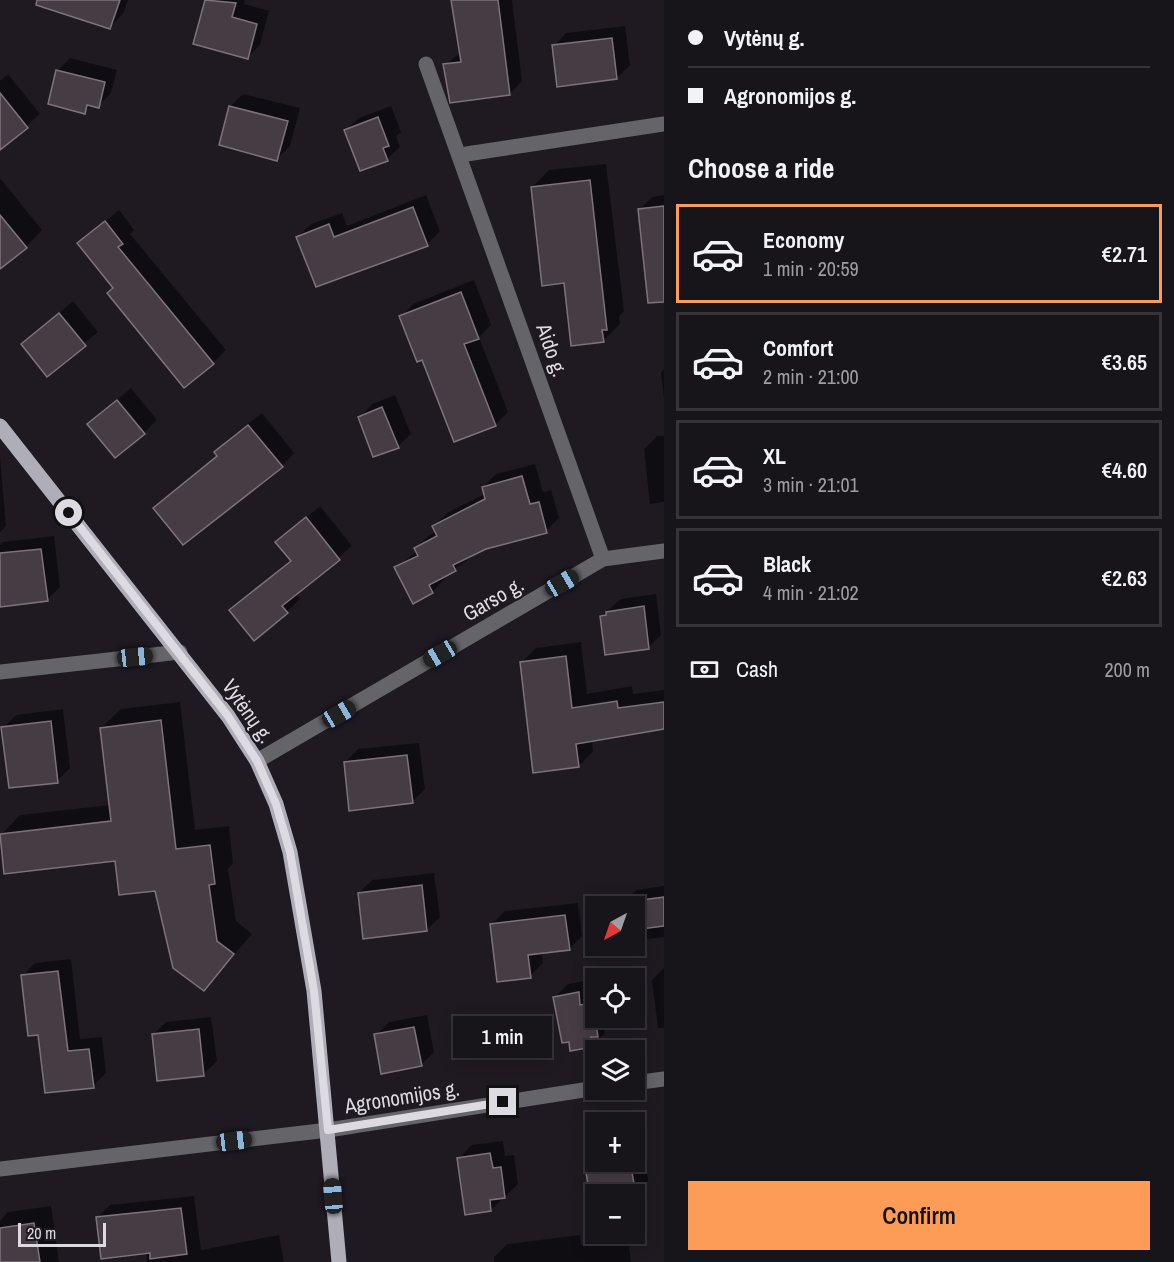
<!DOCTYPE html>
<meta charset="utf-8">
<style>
:root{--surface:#17141a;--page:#201d23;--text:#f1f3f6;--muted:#9e9ea2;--line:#363339;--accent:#fd9c56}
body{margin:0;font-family:"Archivo Narrow",sans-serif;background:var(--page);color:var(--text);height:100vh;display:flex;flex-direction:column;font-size:22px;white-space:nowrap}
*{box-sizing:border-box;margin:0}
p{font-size:20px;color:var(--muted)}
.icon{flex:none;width:33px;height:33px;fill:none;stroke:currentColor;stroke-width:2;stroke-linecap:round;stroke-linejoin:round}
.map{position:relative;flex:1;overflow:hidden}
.side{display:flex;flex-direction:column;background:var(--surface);width:510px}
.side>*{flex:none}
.banner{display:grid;align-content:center;height:132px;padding:0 24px;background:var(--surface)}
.needle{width:39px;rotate:220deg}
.tools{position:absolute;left:585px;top:896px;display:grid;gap:12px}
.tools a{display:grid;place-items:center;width:60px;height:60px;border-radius:0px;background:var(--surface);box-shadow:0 3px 15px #0003,0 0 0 2px var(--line);font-size:30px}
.scale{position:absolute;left:18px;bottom:15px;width:88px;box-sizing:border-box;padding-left:6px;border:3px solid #dedae1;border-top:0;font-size:16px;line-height:21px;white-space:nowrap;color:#dedae1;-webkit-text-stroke:4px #1f1a22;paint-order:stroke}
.end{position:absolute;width:27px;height:27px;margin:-14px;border:8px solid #dedae1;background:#111;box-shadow:0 0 0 3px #111}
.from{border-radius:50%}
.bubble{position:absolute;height:42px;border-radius:0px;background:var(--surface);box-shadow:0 3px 15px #0003,0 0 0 2px var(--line);font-size:20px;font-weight:600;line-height:42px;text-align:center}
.car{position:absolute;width:18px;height:36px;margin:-18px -9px;border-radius:8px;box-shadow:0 0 4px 2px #0007;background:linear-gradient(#222 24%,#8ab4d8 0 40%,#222 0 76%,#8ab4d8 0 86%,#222 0)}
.banner b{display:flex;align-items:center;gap:21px;height:57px;font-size:22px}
.banner b+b{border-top:2px solid var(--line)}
.banner i{width:15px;height:15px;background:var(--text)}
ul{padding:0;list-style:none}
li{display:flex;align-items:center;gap:18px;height:99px;margin:0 12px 9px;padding:0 12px;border:3px solid var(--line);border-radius:0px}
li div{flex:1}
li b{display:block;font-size:22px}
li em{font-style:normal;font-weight:600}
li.on{border-color:var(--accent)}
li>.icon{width:54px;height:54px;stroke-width:1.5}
h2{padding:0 24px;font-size:27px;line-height:72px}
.pay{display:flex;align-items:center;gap:15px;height:66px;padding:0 24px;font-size:22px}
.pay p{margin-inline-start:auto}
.cta{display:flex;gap:12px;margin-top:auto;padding:12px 24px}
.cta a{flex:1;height:69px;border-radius:0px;background:var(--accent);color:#111;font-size:24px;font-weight:600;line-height:69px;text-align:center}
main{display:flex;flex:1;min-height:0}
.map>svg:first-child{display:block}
.shadow{fill:#0007}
.building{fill:#463d44;stroke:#7e737c;stroke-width:1.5}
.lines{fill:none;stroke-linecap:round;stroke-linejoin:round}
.minor{stroke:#656469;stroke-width:15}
.major{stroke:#afadb8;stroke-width:15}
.route{stroke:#dedae1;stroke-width:8}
.labels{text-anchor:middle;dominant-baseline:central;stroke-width:4.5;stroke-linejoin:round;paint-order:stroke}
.street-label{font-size:21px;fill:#dedae1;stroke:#1f1a22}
</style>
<main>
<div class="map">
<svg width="664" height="1262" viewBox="0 0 664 1262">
<rect width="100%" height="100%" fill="#1f1a22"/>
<g class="shadow">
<path d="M71,0h57l-5,14 -13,13z"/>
<path d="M207,0h38l-1,4 25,7 -9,34 -13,13 -52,-15z"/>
<path d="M453,0h59l10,81 -12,13 -65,-29 16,-13z"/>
<path d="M625,26l5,39 -13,13 -63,-32 12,-13z"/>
<path d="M70,58l47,12 -6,23 -13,13 -6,-1 -8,7 -27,-41z"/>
<path d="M8,74l32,40 -34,30 -6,-7v-56z"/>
<path d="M243,94l57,14 -10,38 -13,13 -47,-52z"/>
<path d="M391,106l10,26 -5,4 4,11 -13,12 -41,-29 13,-12z"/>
<path d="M606,164l18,147 -5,5 1,8 -17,17 -38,-60 -33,-94 17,-17z"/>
<path d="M0,178l42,52 -16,17 -26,18z"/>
<path d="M426,195l14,36 -13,13 -110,41 -19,-48 13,-13 31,-11 5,13z"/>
<path d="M664,195v85l-25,-70 13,-13z"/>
<path d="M119,210l15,20 -4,4 96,116 -13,13 -98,-75 -36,-44z"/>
<path d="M474,280l17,45 -12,12 29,75 -13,13 -72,-66 -22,-42 12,-13z"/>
<path d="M73,301l25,31 -51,42 -24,-30z"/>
<path d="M664,369v30l-3,-27z"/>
<path d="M131,388l26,32 -13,13 -55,-9z"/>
<path d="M395,395l16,39 -13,12 -38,-29 12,-13z"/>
<path d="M262,413l32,40 -12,13 -127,42 63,-53 -2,-3 12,-13z"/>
<path d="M657,436h7v66l-14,2 -6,-55z"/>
<path d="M0,457l6,69 -6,6z"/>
<path d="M535,464l8,28 8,-2 8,28 -13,13 -61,17 -41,28 1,3 -13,13 -36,-24 21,-17 -1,-3 13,-13 7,-3 -2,-6 13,-13 38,-19 -2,-7 13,-13z"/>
<path d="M320,506l32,40 -57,48 5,5 -13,13 -56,-2 61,-50 -15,-18z"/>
<path d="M54,536l6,51 -13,13 -47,5v-60l3,-3z"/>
<path d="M656,594l5,41 -13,13 -47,-32 20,-17z"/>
<path d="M581,642l6,52 45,-8 1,8 31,-4v39l-72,11 1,11 -14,15 -58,-103 15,-15z"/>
<path d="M180,702l15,128 34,-4 4,37 -5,6 8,52 16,13 -48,55 -47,-100 -40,-29 -116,-25 19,-20 90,-10 -9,-77 20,-19z"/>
<path d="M63,709l7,59 -13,13 -54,-53 13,-13z"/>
<path d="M419,743l6,46 -13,13 -67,-40 13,-13z"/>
<path d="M434,873l6,44 -13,13 -68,-37 13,-13z"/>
<path d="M664,886v51l-17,2 -1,-12 -12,-21h-11v-3l13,-13z"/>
<path d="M578,903l4,33 -13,13 -27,3 1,11 -13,13 -38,-52 13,-13z"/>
<path d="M71,959l9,80 22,-2 4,36 -13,13 -53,-53 -18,-57 13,-13z"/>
<path d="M664,968v60h-6l-6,-48z"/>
<path d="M591,980l2,13 3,-1v25h14l1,5 -7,7 1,4 -13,13 -22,-6 -15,-43 13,-13z"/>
<path d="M427,1015l7,37 -13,13 -45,-30 13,-13z"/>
<path d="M211,1017l6,44 -13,13 -51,-39 13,-13z"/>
<path d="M596,1127v34h38v-27l7,-1 7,48 -13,13h-39l-4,7 -9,-61z"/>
<path d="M503,1141l2,15 9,-1 4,29 -27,26 -32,-52 13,-13z"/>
<path d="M194,1196l7,54 78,-15 5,27h-137l-1,-10 -49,-34 13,-13z"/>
<path d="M51,1206l8,56h-59v-41l8,-9z"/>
<path d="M580,1235l1,10 47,-7 3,24h-137v-5l13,-13z"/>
</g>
<g class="building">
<path d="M37,0h83l-10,29 -74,-24z"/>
<path d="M205,0l31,3 -4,14 25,7 -9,35 -55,-15z"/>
<path d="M451,0h47l12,95 -60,8 -7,-39 18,-2z"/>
<path d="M612,38l5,41 -60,8 -5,-42z"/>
<path d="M56,70l49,12 -6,26 -12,-3 -2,9 -37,-10z"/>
<path d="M0,93l28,35 -28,22z"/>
<path d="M229,106l59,15 -11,40 -58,-16z"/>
<path d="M378,117l11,29 -6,2 5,13 -28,10 -16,-41z"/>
<path d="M590,180l17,150h-5l2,12 -33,4 -7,-63 -22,3 -11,-99z"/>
<path d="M664,206v96l-16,1 -10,-94z"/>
<path d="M413,207l15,39 -112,41 -20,-50 33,-13 5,13z"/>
<path d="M0,215l27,33 -27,21z"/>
<path d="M105,221l18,23 -5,3 96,117 -30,24 -77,-95 6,-5 -36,-45z"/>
<path d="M461,292l18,47 -15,5 32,82 -42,16 -32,-82 -5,2 -18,-46z"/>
<path d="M59,313l27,33 -39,31 -26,-33z"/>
<path d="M117,400l28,34 -30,24 -28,-34z"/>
<path d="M382,407l17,41 -26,9 -15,-40z"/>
<path d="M248,425l35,42 -100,78 -30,-37 64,-52 -3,-4z"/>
<path d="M522,476l8,28 9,-2 8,31 -61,16 -33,16 3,6 -27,14 4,8 -20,11 -19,-37 24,-11 -4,-8 23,-12 -5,-10 53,-27 -3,-12z"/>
<path d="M306,517l34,43 -58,46 6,7 -34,28 -25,-31 62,-49 -16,-19z"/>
<path d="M41,549l7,52 -48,6v-54z"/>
<path d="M644,606l5,43 -44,6 -5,-39 6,-1v-3z"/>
<path d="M566,656l6,52 45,-7 1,7 46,-6v27l-88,15 3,23 -46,6 -13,-111z"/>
<path d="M161,720l15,129 34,-4 5,39 -6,1 8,56 17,13 -30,37 -31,-23 -18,-77 -36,4 -4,-34 -111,13 -4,-40 111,-13 -11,-93z"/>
<path d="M51,721l7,62 -49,5 -8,-61z"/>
<path d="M407,755l6,48 -64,8 -5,-49z"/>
<path d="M422,885l5,46 -64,8 -5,-46z"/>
<path d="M664,897v29l-30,4v-29z"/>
<path d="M565,915l5,35 -42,5 3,23 -34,4 -7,-58z"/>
<path d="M58,971l10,80 21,-2 5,39 -49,5 -7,-58 -10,1 -7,-61z"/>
<path d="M579,992l1,13 13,-2 5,34h-7l2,10 -23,4 -1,-9 -7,1 -9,-46z"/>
<path d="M414,1027l8,39 -41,8 -7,-40z"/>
<path d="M199,1029l5,47 -47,5 -5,-47z"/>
<path d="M490,1153l3,15 8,-1 4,31 -15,2 1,11 -26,4 -8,-57z"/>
<path d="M584,1161h46l6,34 -40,-1v8h-5z"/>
<path d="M181,1208l6,46 -37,5v-6l-49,6 -5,-42z"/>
<path d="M34,1223l6,39h-40v-34z"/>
</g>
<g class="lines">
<g class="minor">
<path d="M426,64l177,495"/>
<path d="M460,155l204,-31"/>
<path d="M0,672l180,-20"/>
<path d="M257,761l346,-202 61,-8"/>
<path d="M634,1083l30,-4"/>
<path d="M0,1169l328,-39 268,-42"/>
</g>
<path class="major" d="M0,426l228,290 29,45 19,43 14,48 24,139 25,271"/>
</g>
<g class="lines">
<path class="route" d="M69,513l159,203 29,45 19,43 14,48 24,139 14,139 175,-28"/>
</g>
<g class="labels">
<g class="street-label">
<text transform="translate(552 350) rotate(71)">Aido g.</text>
<text transform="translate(493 599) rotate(-30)">Garso g.</text>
<text transform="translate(248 711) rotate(55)">Vytėnų g.</text>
<text transform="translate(402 1097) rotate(-9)">Agronomijos g.</text>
</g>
</g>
</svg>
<div class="tools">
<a><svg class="needle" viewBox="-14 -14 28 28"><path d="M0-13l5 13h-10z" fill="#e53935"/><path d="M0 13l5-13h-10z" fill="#9e9ea2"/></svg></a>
<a><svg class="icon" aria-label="locate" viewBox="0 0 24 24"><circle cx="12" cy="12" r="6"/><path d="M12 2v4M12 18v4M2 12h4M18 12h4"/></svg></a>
<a><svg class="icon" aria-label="layers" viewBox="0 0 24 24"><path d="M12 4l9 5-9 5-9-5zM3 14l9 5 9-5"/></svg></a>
<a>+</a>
<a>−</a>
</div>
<div class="scale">20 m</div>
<i class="end from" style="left:69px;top:513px"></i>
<i class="end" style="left:503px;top:1102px"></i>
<div class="bubble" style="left:453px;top:1016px;width:99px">1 min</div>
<i class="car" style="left:562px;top:583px;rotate:60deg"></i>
<i class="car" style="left:440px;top:654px;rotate:240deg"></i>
<i class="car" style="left:135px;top:657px;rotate:84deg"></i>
<i class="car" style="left:339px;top:714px;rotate:60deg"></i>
<i class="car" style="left:234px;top:1141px;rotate:83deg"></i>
<i class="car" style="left:333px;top:1196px;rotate:355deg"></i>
</div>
<section class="side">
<div class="banner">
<b><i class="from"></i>Vytėnų g.</b>
<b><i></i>Agronomijos g.</b>
</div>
<h2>Choose a ride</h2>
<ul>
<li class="on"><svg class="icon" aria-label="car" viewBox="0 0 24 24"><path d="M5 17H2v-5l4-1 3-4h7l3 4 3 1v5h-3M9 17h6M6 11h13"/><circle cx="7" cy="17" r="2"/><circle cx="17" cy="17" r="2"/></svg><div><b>Economy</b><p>1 min · 20:59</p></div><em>€2.71</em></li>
<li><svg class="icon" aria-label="car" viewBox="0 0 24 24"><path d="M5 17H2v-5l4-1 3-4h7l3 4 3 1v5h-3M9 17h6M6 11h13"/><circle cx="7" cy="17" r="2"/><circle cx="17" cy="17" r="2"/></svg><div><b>Comfort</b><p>2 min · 21:00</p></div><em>€3.65</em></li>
<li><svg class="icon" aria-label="car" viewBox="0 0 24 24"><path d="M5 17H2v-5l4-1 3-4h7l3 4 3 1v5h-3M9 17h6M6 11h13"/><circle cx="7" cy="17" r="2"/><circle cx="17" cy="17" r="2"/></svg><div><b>XL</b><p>3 min · 21:01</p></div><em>€4.60</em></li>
<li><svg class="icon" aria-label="car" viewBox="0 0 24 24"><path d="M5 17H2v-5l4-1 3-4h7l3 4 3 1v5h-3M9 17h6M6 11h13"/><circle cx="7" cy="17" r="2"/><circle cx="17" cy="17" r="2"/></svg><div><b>Black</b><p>4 min · 21:02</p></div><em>€2.63</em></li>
</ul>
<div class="pay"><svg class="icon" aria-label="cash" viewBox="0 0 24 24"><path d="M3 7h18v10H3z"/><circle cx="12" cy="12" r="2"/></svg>Cash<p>200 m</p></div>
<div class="cta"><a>Confirm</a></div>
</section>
</main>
